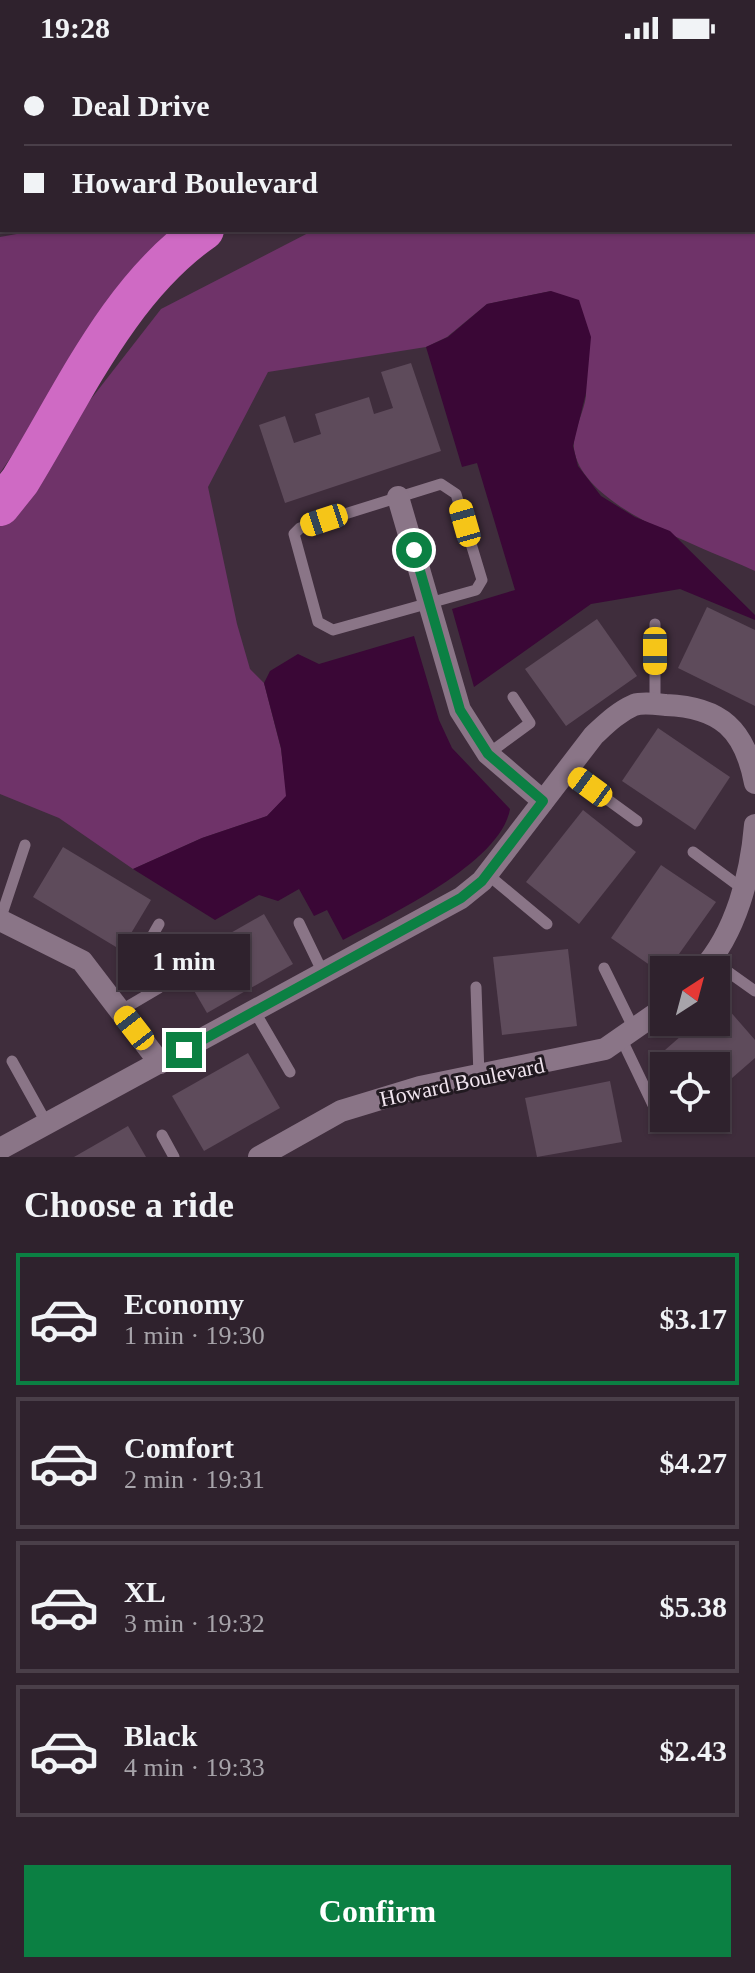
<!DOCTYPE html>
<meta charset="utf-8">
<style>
:root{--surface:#2f222d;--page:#3b2f39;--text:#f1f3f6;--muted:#a7a4aa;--line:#4a3f49;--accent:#0b8043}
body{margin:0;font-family:"Times New Roman",serif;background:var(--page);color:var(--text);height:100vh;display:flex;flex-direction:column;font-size:30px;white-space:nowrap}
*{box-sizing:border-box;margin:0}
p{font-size:26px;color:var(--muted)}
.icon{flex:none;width:44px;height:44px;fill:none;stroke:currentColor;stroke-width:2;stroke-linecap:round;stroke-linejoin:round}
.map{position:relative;height:1101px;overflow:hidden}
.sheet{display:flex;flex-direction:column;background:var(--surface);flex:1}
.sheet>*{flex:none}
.guide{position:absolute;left:0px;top:0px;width:756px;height:176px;box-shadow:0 2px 6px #0004,0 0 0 2px var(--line);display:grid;align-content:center;height:176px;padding:0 24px;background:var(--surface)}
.needle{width:52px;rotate:36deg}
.fabs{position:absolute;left:650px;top:900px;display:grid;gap:16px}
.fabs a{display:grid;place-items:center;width:80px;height:80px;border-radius:0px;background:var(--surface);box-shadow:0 2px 6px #0004,0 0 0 2px var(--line);font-size:40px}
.end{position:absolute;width:36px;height:36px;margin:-18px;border:10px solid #0b8043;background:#fff;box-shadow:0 0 0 4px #fff}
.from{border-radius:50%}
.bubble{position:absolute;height:56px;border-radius:0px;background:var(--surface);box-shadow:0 2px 6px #0004,0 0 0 2px var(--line);font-size:26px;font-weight:600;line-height:56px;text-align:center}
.car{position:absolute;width:24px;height:48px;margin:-24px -12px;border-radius:10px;box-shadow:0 0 6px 2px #0007;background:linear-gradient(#f5c518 24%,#345 0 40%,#f5c518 0 76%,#345 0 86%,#f5c518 0)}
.guide b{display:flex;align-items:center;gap:28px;height:76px;font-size:30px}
.guide b+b{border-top:2px solid var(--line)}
.guide i{width:20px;height:20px;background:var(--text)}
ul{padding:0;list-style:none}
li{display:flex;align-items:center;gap:24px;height:132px;margin:0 16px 12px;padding:0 8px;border:4px solid var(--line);border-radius:0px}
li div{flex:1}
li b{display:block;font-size:30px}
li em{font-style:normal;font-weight:600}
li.current{border-color:var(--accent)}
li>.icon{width:72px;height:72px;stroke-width:1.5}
h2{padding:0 24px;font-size:36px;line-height:96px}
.primary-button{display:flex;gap:16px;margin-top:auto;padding:16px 24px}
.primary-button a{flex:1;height:92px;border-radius:0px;background:var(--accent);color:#fff;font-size:32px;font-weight:600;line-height:92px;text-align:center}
.status{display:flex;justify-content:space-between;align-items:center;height:56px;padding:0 40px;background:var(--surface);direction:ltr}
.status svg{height:22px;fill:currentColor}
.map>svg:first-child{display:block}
.green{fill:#6f3369}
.water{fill:#3a0736}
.building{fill:#5e4b5b}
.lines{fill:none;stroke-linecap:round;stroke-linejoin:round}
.lane{stroke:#8a7587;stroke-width:11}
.street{stroke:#8a7587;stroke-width:22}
.highway{stroke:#cf6ac4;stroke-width:40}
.route{stroke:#0b8043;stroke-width:10}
.labels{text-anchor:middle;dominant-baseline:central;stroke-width:6;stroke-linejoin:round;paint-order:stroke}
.street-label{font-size:22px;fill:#f0e4ee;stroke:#211920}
</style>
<div class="status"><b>19:28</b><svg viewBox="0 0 49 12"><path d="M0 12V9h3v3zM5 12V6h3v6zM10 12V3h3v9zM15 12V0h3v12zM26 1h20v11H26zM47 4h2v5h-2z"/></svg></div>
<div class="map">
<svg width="755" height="1101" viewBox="0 0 755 1101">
<rect width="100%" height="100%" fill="#3f2d3c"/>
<g class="green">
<path d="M27,0h221l-233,2z"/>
<path d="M755,80v435c-49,-23 -173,-63 -181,-122 -2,-17 10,-36 12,-53 1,-17 -28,-84 -35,-105l-64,13 -40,33 -21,10 -158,25 -60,115 29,137 13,45 14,14 17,66 6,47 -20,20 -65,22 -69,31 -74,-51 -59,-24v-278l161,-207 153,-79h440z"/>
<path d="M39,174h142l-35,28 -146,215v-236z"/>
</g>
<g class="water">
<path d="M551,235l28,9 12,37 -5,56 -13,53 5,20 23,30 34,21 35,14 85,84v5l-75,-31 -89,15 -117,83 -22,-78 63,-19 -38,-127 -15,4 -36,-120 22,-10 39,-33z"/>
<path d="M414,580l25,84 13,28 58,61c-9,54 -122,107 -167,131l-16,-30 -13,6 -15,-27 -21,12 -19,-6 -44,25 -82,-51 69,-31 65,-22 19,-20 -5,-48 -17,-65 6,-12 28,-17 21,10z"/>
</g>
<g class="building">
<path d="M411,307l30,88 -156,52 -26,-78 26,-9 9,27 27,-9 -6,-20 54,-17 5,17 19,-6 -12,-36z"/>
<path d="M707,551l48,23v76l-77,-38z"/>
<path d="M597,563l40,57 -71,50 -41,-57z"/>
<path d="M658,672l72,49 -35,53 -73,-49z"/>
<path d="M583,754l53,42 -57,72 -53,-42z"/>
<path d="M63,791l88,53 -30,50 -88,-53z"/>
<path d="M661,809l55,37 -52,73 -53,-37z"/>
<path d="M264,858l29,50 -86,49 -29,-50z"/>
<path d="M568,893l9,77 -75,9 -9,-78z"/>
<path d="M721,945l34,39v18l-39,34v-26h-51l-8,-9 40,-35h19v-16z"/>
<path d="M248,997l32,55 -76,43 -32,-55z"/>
<path d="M610,1025l12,61 -85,15 -12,-59z"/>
<path d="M128,1070l18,31h-72z"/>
</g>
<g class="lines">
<g class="lane">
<path d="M441,428l15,10 26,86 -6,10 -143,40 -15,-8 -24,-88 6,-6z"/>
<path d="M655,568v80"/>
<path d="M488,698l42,-31 -17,-26"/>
<path d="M567,714l70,51"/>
<path d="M693,796l50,37"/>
<path d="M487,818l60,50"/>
<path d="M0,864l25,-75"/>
<path d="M299,867l25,52"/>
<path d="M710,903l45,32"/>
<path d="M604,912l30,61"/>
<path d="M476,931l3,89"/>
<path d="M120,955l39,-23c-18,-29 -17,-35 0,-64"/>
<path d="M255,956l35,60"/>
<path d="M621,982l34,71"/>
<path d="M12,1005l35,63"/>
<path d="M162,1079l12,22"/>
</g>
<g class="street">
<path d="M398,441l62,213 28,44 55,47"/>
<path d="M0,864l82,41 78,102"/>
<path d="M702,914c34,-37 49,-96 53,-145"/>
<path d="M0,1093l461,-251 21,-17 112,-146c12,-11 24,-23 40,-30 9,-3 22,-1 32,0 55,2 79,25 89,78"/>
<path d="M259,1101l82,-46 79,-24 185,-38 59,-41"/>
</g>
<g class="highway">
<path d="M441,2l11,-2"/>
<path d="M546,2l10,-2"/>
<path d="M754,28h1"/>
<path d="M0,109h2"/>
<path d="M0,157h2"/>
<path d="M0,450l20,-25c53,-86 99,-192 184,-251"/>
</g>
</g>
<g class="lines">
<path class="route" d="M184,994l277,-152 21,-17 61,-80 -55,-47 -28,-44 -46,-160"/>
</g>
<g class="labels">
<g class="street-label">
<text transform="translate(462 1026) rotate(-12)">Howard Boulevard</text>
</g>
</g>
</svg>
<div class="fabs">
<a><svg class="needle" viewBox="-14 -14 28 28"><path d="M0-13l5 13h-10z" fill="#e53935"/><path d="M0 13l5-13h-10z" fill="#a7a4aa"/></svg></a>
<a><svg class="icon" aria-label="locate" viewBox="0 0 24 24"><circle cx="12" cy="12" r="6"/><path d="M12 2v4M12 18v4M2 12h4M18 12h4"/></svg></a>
</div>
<i class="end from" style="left:414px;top:494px"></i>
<i class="end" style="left:184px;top:994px"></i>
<div class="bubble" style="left:118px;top:878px;width:132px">1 min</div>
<i class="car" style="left:324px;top:464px;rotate:252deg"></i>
<i class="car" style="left:465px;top:467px;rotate:344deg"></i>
<i class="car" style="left:655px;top:595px;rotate:180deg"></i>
<i class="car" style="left:590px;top:731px;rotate:306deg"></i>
<i class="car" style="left:134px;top:972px;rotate:322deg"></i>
<div class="guide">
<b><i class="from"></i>Deal Drive</b>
<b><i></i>Howard Boulevard</b>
</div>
</div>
<section class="sheet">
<h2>Choose a ride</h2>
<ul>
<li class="current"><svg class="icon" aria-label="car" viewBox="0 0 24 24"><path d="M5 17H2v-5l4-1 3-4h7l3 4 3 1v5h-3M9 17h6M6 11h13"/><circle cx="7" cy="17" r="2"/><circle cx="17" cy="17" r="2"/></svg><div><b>Economy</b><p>1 min · 19:30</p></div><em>$3.17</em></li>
<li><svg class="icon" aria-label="car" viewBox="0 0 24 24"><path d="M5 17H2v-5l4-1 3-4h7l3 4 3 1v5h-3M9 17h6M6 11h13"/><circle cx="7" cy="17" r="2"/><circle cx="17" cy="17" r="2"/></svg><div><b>Comfort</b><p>2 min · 19:31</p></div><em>$4.27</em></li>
<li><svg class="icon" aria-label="car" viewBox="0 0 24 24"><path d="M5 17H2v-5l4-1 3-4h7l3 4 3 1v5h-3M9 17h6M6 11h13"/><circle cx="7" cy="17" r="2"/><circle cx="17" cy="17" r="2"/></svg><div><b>XL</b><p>3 min · 19:32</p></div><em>$5.38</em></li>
<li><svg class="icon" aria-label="car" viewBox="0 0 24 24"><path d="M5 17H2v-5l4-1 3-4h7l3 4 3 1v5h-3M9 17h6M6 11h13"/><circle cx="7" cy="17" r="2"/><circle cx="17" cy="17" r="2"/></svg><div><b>Black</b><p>4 min · 19:33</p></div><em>$2.43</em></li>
</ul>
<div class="primary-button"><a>Confirm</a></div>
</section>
